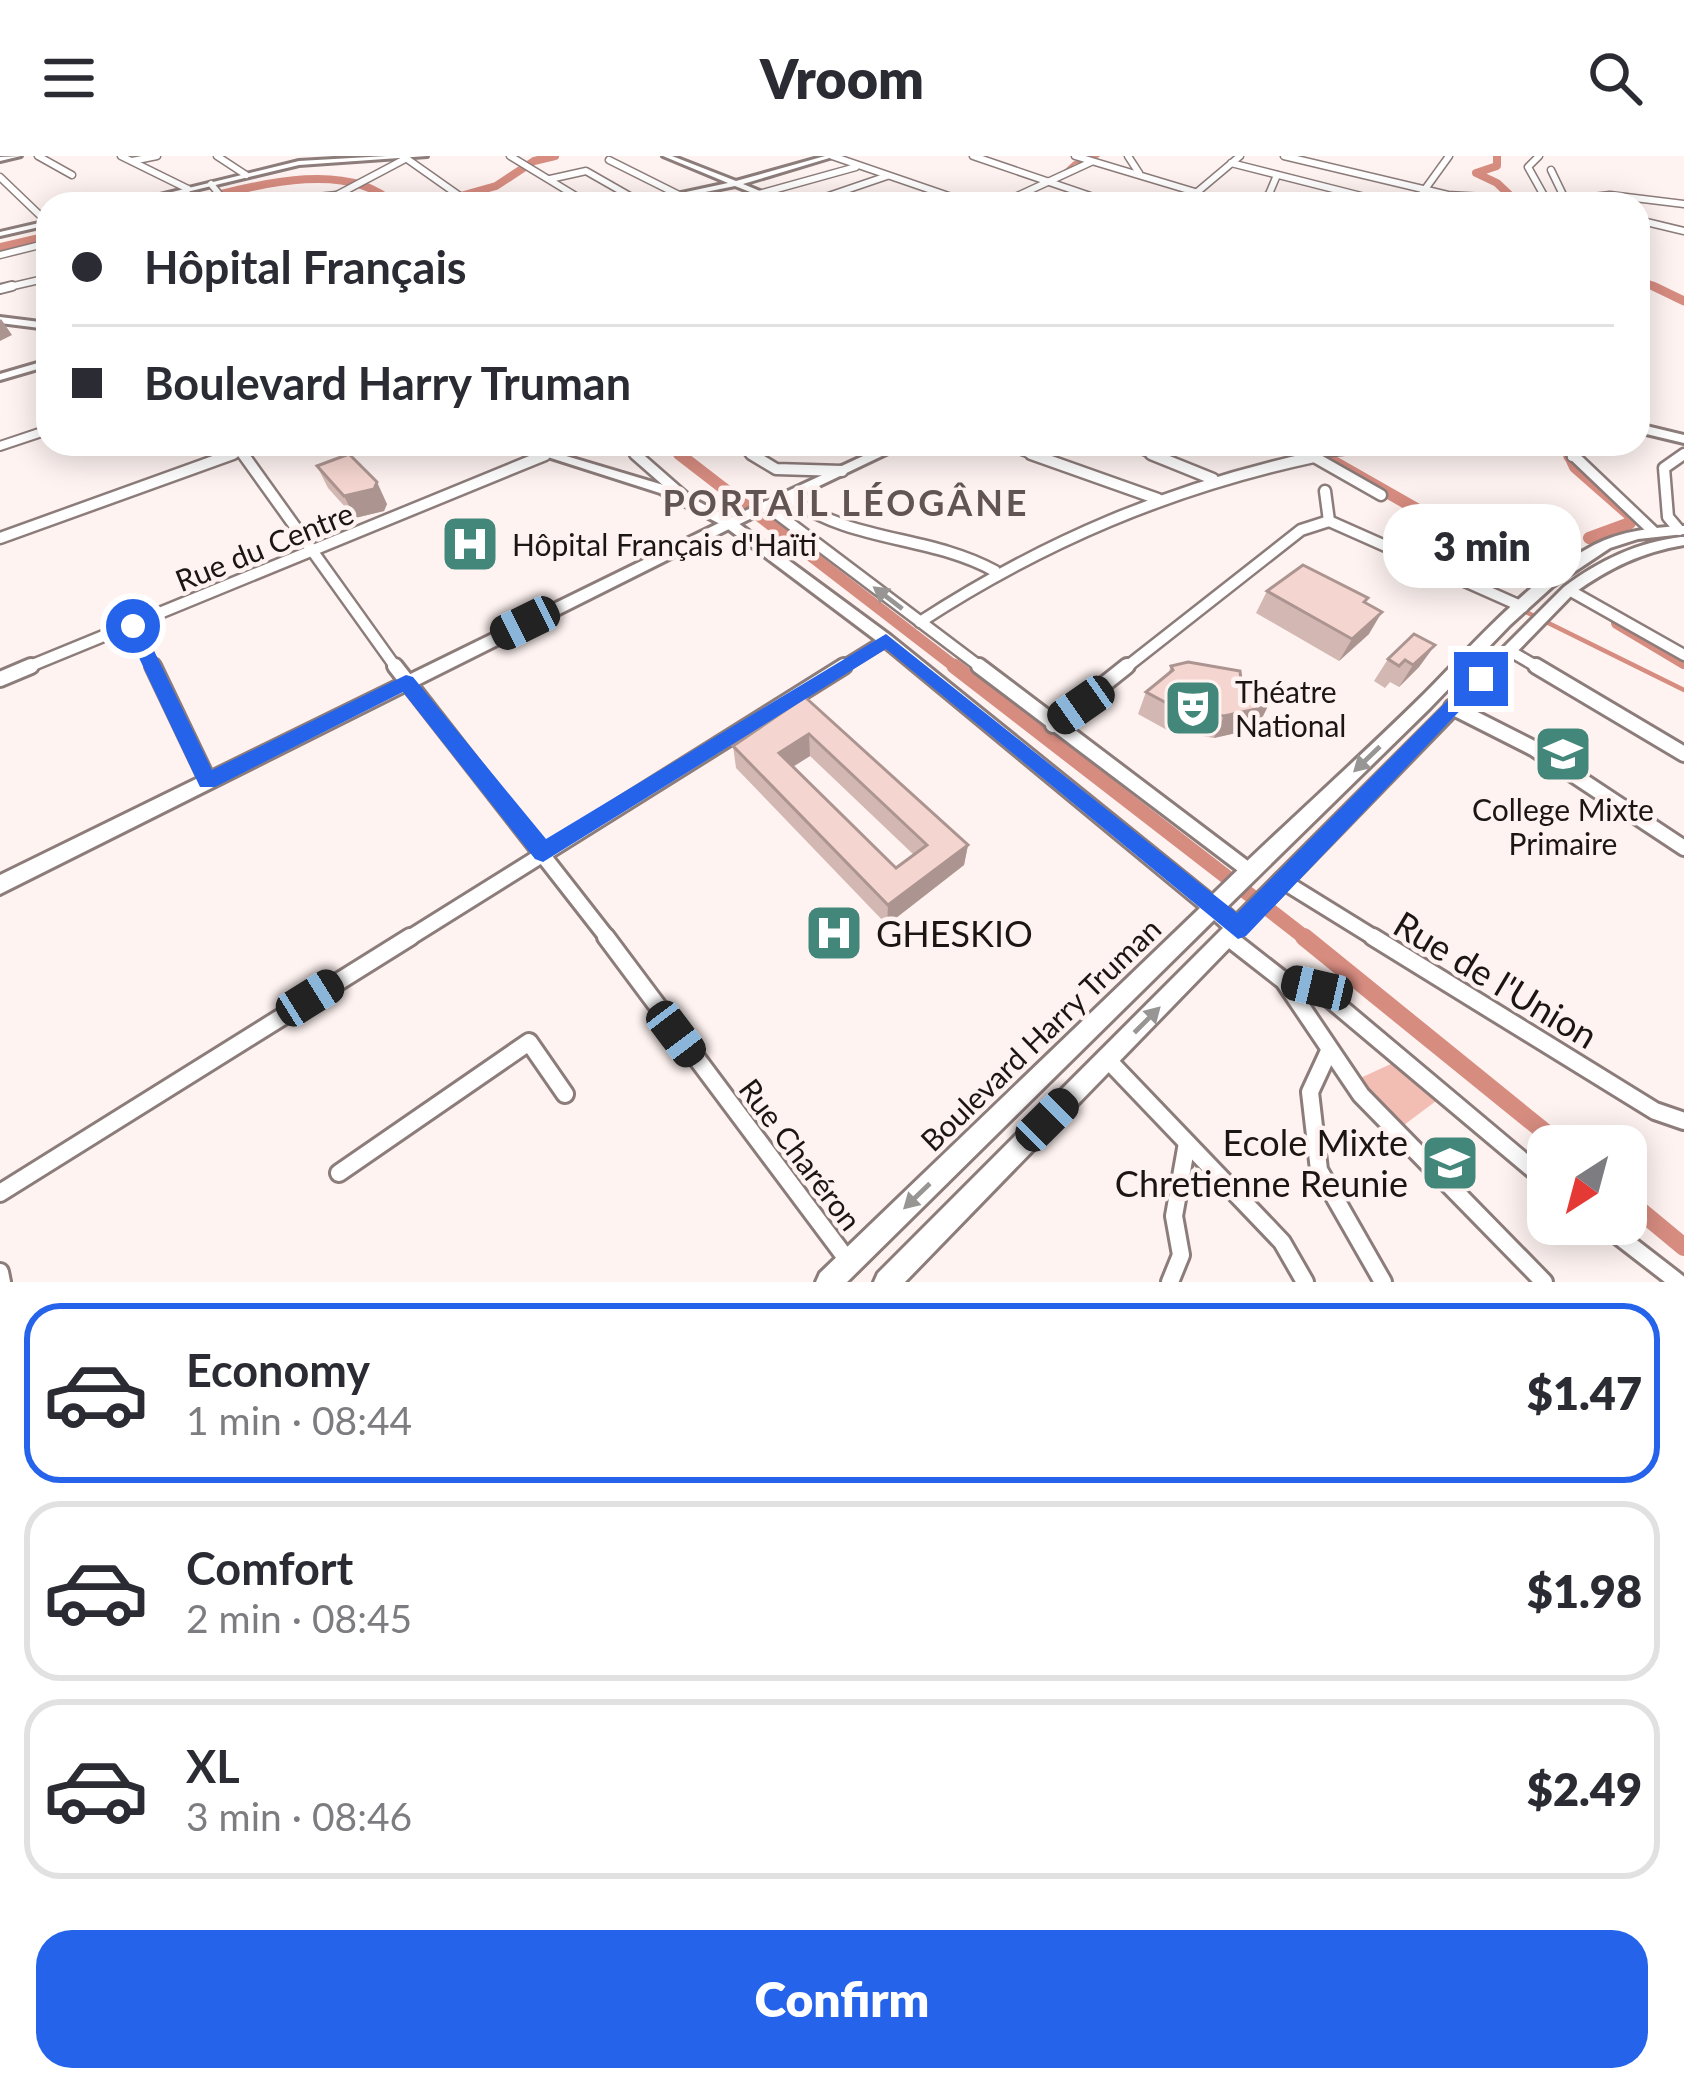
<!DOCTYPE html>
<meta charset="utf-8">
<style>
:root{--surface:#fff;--page:#f2f2f3;--text:#2b2b33;--muted:#7c7c81;--line:#e1e1e2;--accent:#2563eb}
body{margin:0;font-family:Lato,sans-serif;background:var(--page);color:var(--text);height:100vh;display:flex;flex-direction:column;font-size:45px;white-space:nowrap}
*{box-sizing:border-box;margin:0}
p{font-size:39px;color:var(--muted)}
.icon{flex:none;width:66px;height:66px;fill:none;stroke:currentColor;stroke-width:2;stroke-linecap:round;stroke-linejoin:round}
.map{position:relative;height:1126px;overflow:hidden}
.panel{display:flex;flex-direction:column;background:var(--surface);flex:1}
.panel>*{flex:none}
.guide{position:absolute;left:36px;top:36px;width:1614px;height:264px;border-radius:36px;box-shadow:0 6px 30px #0003;display:grid;align-content:center;height:264px;padding:0 36px;background:var(--surface)}
.needle{width:78px;rotate:216deg}
.fabs{position:absolute;left:1527px;top:969px;display:grid;gap:24px}
.fabs a{display:grid;place-items:center;width:120px;height:120px;border-radius:24px;background:var(--surface);box-shadow:0 6px 30px #0003;font-size:60px}
.end{position:absolute;width:54px;height:54px;margin:-27px;border:15px solid #2563eb;background:#fff;box-shadow:0 0 0 6px #fff}
.from{border-radius:50%}
.bubble{position:absolute;height:84px;border-radius:36px;background:var(--surface);box-shadow:0 6px 30px #0003;font-size:39px;font-weight:800;line-height:84px;text-align:center}
.car{position:absolute;width:36px;height:72px;margin:-36px -18px;border-radius:15px;box-shadow:0 0 9px 3px #0007;background:linear-gradient(#222 24%,#8ab4d8 0 40%,#222 0 76%,#8ab4d8 0 86%,#222 0)}
.guide b{display:flex;align-items:center;gap:42px;height:114px;font-size:45px}
.guide b+b{border-top:3px solid var(--line)}
.guide i{width:30px;height:30px;background:var(--text)}
ul{padding:21px 0 0;list-style:none}
li{display:flex;align-items:center;gap:36px;height:180px;margin:0 24px 18px;padding:0 12px;border:6px solid var(--line);border-radius:36px}
li div{flex:1}
li b{display:block;font-size:45px}
li em{font-style:normal;font-weight:800}
li.on{border-color:var(--accent)}
li>.icon{width:108px;height:108px;stroke-width:1.5}
.cta{display:flex;gap:24px;margin-top:auto;padding:24px 36px}
.cta a{flex:1;height:138px;border-radius:36px;background:var(--accent);color:#fff;font-size:48px;font-weight:800;line-height:138px;text-align:center}
header{display:flex;justify-content:space-between;align-items:center;height:156px;padding:0 36px;background:var(--surface);font-size:54px;font-weight:800}
.map>svg:first-child{display:block}
.green{fill:#f2bdb3}
.lines{fill:none;stroke-linecap:round;stroke-linejoin:round}
.stream-far1{stroke:#d78c80;stroke-width:3}
.stream{stroke:#d78c80;stroke-width:4.5}
.canal-far4{stroke:#d78c80;stroke-width:8}
.canal-far3{stroke:#d78c80;stroke-width:9}
.canal-far2{stroke:#d78c80;stroke-width:12}
.canal-far1{stroke:#d78c80;stroke-width:15}
.canal{stroke:#d78c80;stroke-width:18}
.minor-far4-casing{stroke:#8c7c7a;stroke-width:9}
.minor-far3-casing{stroke:#8c7c7a;stroke-width:12}
.minor-far2-casing{stroke:#8c7c7a;stroke-width:15}
.minor-far1-casing{stroke:#8c7c7a;stroke-width:20}
.minor-casing{stroke:#8c7c7a;stroke-width:22}
.tertiary-casing{stroke:#8c7c7a;stroke-width:6}
.secondary-casing{stroke:#8c7c7a;stroke-width:6}
.primary-casing{stroke:#8c7c7a;stroke-width:6}
.minor-far4{stroke:#fff;stroke-width:6}
.minor-far3{stroke:#fff;stroke-width:8}
.minor-far2{stroke:#fff;stroke-width:10}
.minor-far1{stroke:#fff;stroke-width:14}
.minor{stroke:#fff;stroke-width:16}
.tertiary{fill:#fff;fill-rule:evenodd}
.secondary{fill:#fff;fill-rule:evenodd}
.primary{fill:#fff;fill-rule:evenodd}
.wall{fill:#d3b7b2;fill-rule:evenodd}
.shaded-wall{fill:#ac9591}
.building{fill:#f5d5cf;stroke:#ac9591;stroke-width:3;fill-rule:evenodd}
.oneway{fill:#989695}
.route{fill:#2563eb}
.labels{text-anchor:middle;dominant-baseline:central;stroke-width:9;stroke-linejoin:round;paint-order:stroke}
.poi-label{font-size:30px;fill:#1b1514;stroke:#fef3f1;text-anchor:start}
.street-label{font-size:30px;fill:#1b1514;stroke:#fef3f1}
.far-district-label{font-size:36px;font-weight:bold;letter-spacing:3px;fill:#625452;stroke:#fef3f1}
.near-poi-label{font-size:36px;fill:#1b1514;stroke:#fef3f1;text-anchor:start}
.near-street-label{font-size:36px;fill:#1b1514;stroke:#fef3f1}
</style>
<header><svg class="icon" aria-label="menu" viewBox="0 0 24 24"><path d="M4 6h16M4 12h16M4 18h16"/></svg>Vroom<svg class="icon" aria-label="search" viewBox="0 0 24 24"><circle cx="10" cy="10" r="6"/><path d="M15 15l6 6"/></svg></header>
<div class="map">
<svg width="1684" height="1126" viewBox="0 0 1684 1126">
<rect width="100%" height="100%" fill="#fef3f1"/>
<path class="green" d="M1393,907l43,38 -36,27 -44,-48z"/>
<g class="lines">
<path class="stream-far1" d="M1063,17l11,-10 24,-7"/>
<path class="stream" d="M1522,454l162,80"/>
<g class="canal-far4">
<path d="M1497,0v10l-21,7 21,10 22,21"/>
<path d="M182,48c62,-15 162,-48 212,0"/>
<path d="M432,48l64,-18 38,-25 21,-5"/>
<path d="M0,91l48,-11"/>
<path d="M1638,123l21,10"/>
</g>
<g class="canal-far3">
<path d="M1653,130l31,15"/>
<path d="M666,288l16,13"/>
<path d="M1303,288l22,13"/>
<path d="M1568,301l3,-8"/>
</g>
<g class="canal-far2">
<path d="M679,298l279,215"/>
<path d="M1320,298l202,115"/>
<path d="M1569,298l6,13 57,50 -2,6 -41,15"/>
<path d="M1617,467l67,40"/>
</g>
<path class="canal-far1" d="M954,510l354,274"/>
<g class="canal">
<path d="M1304,781l258,209"/>
<path d="M1626,1043l58,48"/>
</g>
<defs>
<g id="minor-far4">
<path d="M38,0l34,19"/>
<path d="M121,0l67,33"/>
<path d="M217,0l29,19"/>
<path d="M403,0l68,48"/>
<path d="M510,0l79,48"/>
<path d="M832,0l140,48"/>
<path d="M973,0l141,48"/>
<path d="M1075,0l120,36"/>
<path d="M1128,0l11,17"/>
<path d="M1284,0l164,39 110,6 52,-6 74,9"/>
<path d="M1539,0l-11,11 19,34"/>
<path d="M609,4l70,35"/>
<path d="M132,5l25,-5"/>
<path d="M1231,7l142,36"/>
<path d="M1551,14l15,31"/>
<path d="M0,21l48,46"/>
<path d="M550,23l36,-8 56,32"/>
<path d="M211,28l16,20"/>
<path d="M1423,36l26,-36"/>
<path d="M759,38l97,-27"/>
<path d="M246,48l91,-9"/>
<path d="M344,48l-7,-9 68,-36"/>
<path d="M805,48l82,-28"/>
<path d="M1000,48l91,-42"/>
<path d="M1183,48l57,-48"/>
<path d="M1256,48l13,-10 8,-19"/>
<path d="M1638,64l46,11"/>
<path d="M1638,82l4,6 -4,16"/>
<path d="M0,99l48,-12"/>
<path d="M0,133l48,-11"/>
</g>
<g id="minor-far3">
<path d="M0,133l12,-3"/>
<path d="M236,288l9,13"/>
<path d="M624,288l14,13"/>
<path d="M735,288l21,13"/>
<path d="M1004,288l35,13"/>
<path d="M1128,288l31,13"/>
<path d="M1292,288l22,13"/>
<path d="M0,290l48,-16"/>
<path d="M1326,296l76,-8"/>
<path d="M225,301l35,-13"/>
<path d="M1572,301l3,-10 47,-3"/>
<path d="M1680,301l4,-3"/>
</g>
<g id="minor-far2">
<path d="M243,298l154,215"/>
<path d="M635,298l49,43"/>
<path d="M751,298l25,15 66,2"/>
<path d="M1031,298l127,45"/>
<path d="M1151,298l62,25"/>
<path d="M1309,298l72,41"/>
<path d="M1572,298l82,78"/>
<path d="M1325,335l4,30"/>
<path d="M787,340c66,48 140,38 208,75"/>
<path d="M767,350l216,163"/>
<path d="M1679,374l-11,-13 -4,-49 20,-14"/>
<path d="M0,382l233,-84"/>
<path d="M1569,434l115,65"/>
<path d="M920,466c123,-80 250,-134 394,-165"/>
<path d="M133,470l21,43"/>
<path d="M1510,495l31,18"/>
<path d="M23,513l522,-214"/>
<path d="M839,513l47,-29"/>
<path d="M1124,513l177,-139 28,-9 194,86"/>
</g>
<g id="minor-far1">
<path d="M153,510l55,115"/>
<path d="M395,510l214,274"/>
<path d="M979,510l268,203"/>
<path d="M1536,510l148,88"/>
<path d="M0,523l31,-13"/>
<path d="M1452,551l81,41 151,100"/>
<path d="M1053,569l74,-59"/>
<path d="M1281,724l97,60"/>
<path d="M406,784l438,-274"/>
</g>
<g id="minor">
<path d="M606,781l243,325"/>
<path d="M1373,781l282,174 29,10"/>
<path d="M1229,782l55,43 77,114 183,187"/>
<path d="M1285,825l32,7 231,194"/>
<path d="M1329,895l-19,41 9,78 64,112"/>
<path d="M1108,904l174,182 23,40"/>
<path d="M339,1017l190,-131 36,52"/>
<path d="M0,1037l410,-256"/>
<path d="M1603,1068l75,58"/>
<path d="M0,1116l2,10"/>
<path d="M1170,1126l11,-27 -7,-39 13,-73"/>
</g>
<g id="tertiary">
<path d="M21,0l-21,5v-4z"/>
<path d="M387,0h40l-128,9 -162,39h-14l176,-43z"/>
<path d="M663,0h9l64,25 89,-25h11l-93,28 48,20h-11l-45,-18 -89,18h-16l98,-21z"/>
<path d="M48,65v4l-48,11v-4z"/>
<path d="M48,204v6l-48,14v-6z"/>
</g>
<g id="secondary">
<path d="M0,161l48,6v6l-48,-6z"/>
<path d="M507,288h19l144,43 64,33 157,116 321,259c68,-67 140,-130 209,-198 53,-53 105,-116 173,-152 27,-14 60,-18 90,-19v8l-46,5 -28,9 -57,38 -43,39 -80,83 -203,199 9,8 328,-328c36,-27 72,-44 117,-50h3v8c-42,7 -75,23 -110,48l-669,689h-31l4,-9 345,-345 -9,-8 -367,362h-31l4,-9 380,-365 -319,-264 -157,-118 -64,-33z"/>
</g>
<g id="primary">
<path d="M1638,268l46,11v8l-46,-11z"/>
<path d="M889,288h18l-178,85 -729,365v-19l719,-352z"/>
</g>
</defs>
<use href="#minor-far4" class="minor-far4-casing"/>
<use href="#minor-far3" class="minor-far3-casing"/>
<use href="#minor-far2" class="minor-far2-casing"/>
<use href="#minor-far1" class="minor-far1-casing"/>
<use href="#minor" class="minor-casing"/>
<use href="#tertiary" class="tertiary-casing"/>
<use href="#secondary" class="secondary-casing"/>
<use href="#primary" class="primary-casing"/>
<use href="#minor-far4" class="minor-far4"/>
<use href="#minor-far3" class="minor-far3"/>
<use href="#minor-far2" class="minor-far2"/>
<use href="#minor-far1" class="minor-far1"/>
<use href="#minor" class="minor"/>
<use href="#tertiary" class="tertiary"/>
<use href="#secondary" class="secondary"/>
<use href="#primary" class="primary"/>
</g>
<g class="wall">
<path d="M317,310l70,38 -3,7 -29,7 -27,-30z"/>
<path d="M1267,435l98,12 4,31 -30,27 -83,-48z"/>
<path d="M1435,489l-16,22 -20,20 -9,-5 -5,6 -11,-7 14,-22z"/>
<path d="M1171,510l70,14 30,20 -11,22 -15,9 -31,7 -47,-8 -29,-16 8,-22 22,-18z"/>
<path d="M805,541l163,148 -4,20 -77,60 -151,-157 -3,-22zM810,600l104,99 -18,13 -103,-101z"/>
</g>
<g class="shaded-wall">
<path d="M1,163l11,16 -12,6v-21z"/>
<path d="M377,326l10,22 -3,7 -29,7 -11,-22z"/>
<path d="M1382,456l-13,22 -30,27 13,-22z"/>
<path d="M1435,489l-16,22 -20,20 14,-22z"/>
<path d="M1271,544l-11,22 -15,9 -31,7 10,-22z"/>
<path d="M809,578l1,22 -29,18 -2,-21z"/>
<path d="M968,689l-4,20 -77,60 1,-20z"/>
</g>
<g class="building">
<path d="M349,298l28,28 -3,7 -30,7 -27,-30z"/>
<path d="M1303,409l65,33 -4,4 18,10 -30,27 -85,-48z"/>
<path d="M1414,478l21,11 -22,20 -8,-5 -6,6 -11,-7z"/>
<path d="M1188,506l52,9 1,9 30,20 -15,9 -32,7 -48,-8 -30,-16 27,-22 -2,-4z"/>
<path d="M805,541l163,148 -80,60 -155,-159zM809,578l118,111 -31,23 -117,-115z"/>
</g>
<defs><path id="oneway-solid" d="M-6-.8H1V-3.2L6.5 0L1 3.2V.8H-6Z" transform="scale(3)"/></defs>
<g class="oneway">
<use href="#oneway-solid" transform="translate(888 442) rotate(-143)"/>
<use href="#oneway-solid" transform="translate(1367 603) rotate(136)"/>
<use href="#oneway-solid" transform="translate(1147 864) rotate(-45)"/>
<use href="#oneway-solid" transform="translate(917 1040) rotate(136)"/>
</g>
<path class="route" d="M127,465l15,5 70,144 194,-95 7,2 133,162 340,-205 351,279 237,-239 7,-2 9,7 -244,257 -8,3 -352,-290 -343,213 -8,-3 -132,-167 -188,95h-15l-76,-161z"/>
<defs>
<symbol id="hospital-square" viewBox="-11 -11 22 22"><rect x="-9" y="-9" width="18" height="18" rx="4" fill="#43877a" stroke="#fef3f1"/><path d="M-5-5h3v3.5h4V-5h3V5h-3V1.5h-4V5h-3Z" fill="#fff"/></symbol>
<symbol id="theatre-square" viewBox="-11 -11 22 22"><rect x="-9" y="-9" width="18" height="18" rx="4" fill="#43877a" stroke="#fef3f1"/><path d="M-5-5.5Q0-4 5-5.5V0Q5 5 0 6Q-5 5-5 0ZM-3.3-2.5H-1v1.5H-3.3ZM1-2.5H3.3v1.5H1ZM-2.8 1Q0 5.5 2.8 1Z" fill="#fff"/></symbol>
<symbol id="school-square" viewBox="-11 -11 22 22"><rect x="-9" y="-9" width="18" height="18" rx="4" fill="#43877a" stroke="#fef3f1"/><path d="M0-5L7-2L0 1L-7-2ZM-4 1L0 2.5L4 1V4Q0 6-4 4Z" fill="#fff"/></symbol>
</defs>
<g fill-rule="evenodd">
<use href="#hospital-square" x="437" y="355" width="66" height="66"/>
<use href="#theatre-square" x="1160" y="519" width="66" height="66"/>
<use href="#school-square" x="1530" y="565" width="66" height="66"/>
<use href="#hospital-square" x="801" y="744" width="66" height="66"/>
<use href="#school-square" x="1417" y="974" width="66" height="66"/>
</g>
<g class="labels">
<g class="poi-label">
<text x="512" y="388">Hôpital Français d'Haïti</text>
<text x="1235" y="535">Théatre<tspan x="1235" dy="34">National</tspan></text>
<text x="1563" y="653" text-anchor="middle">College Mixte<tspan x="1563" dy="34">Primaire</tspan></text>
</g>
<g class="street-label">
<text transform="translate(264 390) rotate(-22)">Rue du Centre</text>
<text transform="translate(1040 878) rotate(-44)">Boulevard Harry Truman</text>
<text transform="translate(801 998) rotate(53)">Rue Charéron</text>
</g>
<g class="far-district-label">
<text x="846" y="346">PORTAIL LÉOGÂNE</text>
</g>
<g class="near-poi-label">
<text x="876" y="777">GHESKIO</text>
<text x="1408" y="986" text-anchor="end">Ecole Mixte<tspan x="1408" dy="41">Chretienne Reunie</tspan></text>
</g>
<g class="near-street-label">
<text transform="translate(1496 823) rotate(31)">Rue de l'Union</text>
</g>
</g>
</svg>
<div class="fabs">
<a><svg class="needle" viewBox="-14 -14 28 28"><path d="M0-13l5 13h-10z" fill="#e53935"/><path d="M0 13l5-13h-10z" fill="#7c7c81"/></svg></a>
</div>
<i class="end from" style="left:133px;top:470px"></i>
<i class="end" style="left:1481px;top:523px"></i>
<div class="bubble" style="left:1383px;top:348px;width:198px">3 min</div>
<i class="car" style="left:525px;top:467px;rotate:244deg"></i>
<i class="car" style="left:1081px;top:549px;rotate:235deg"></i>
<i class="car" style="left:1317px;top:832px;rotate:283deg"></i>
<i class="car" style="left:310px;top:842px;rotate:58deg"></i>
<i class="car" style="left:676px;top:878px;rotate:143deg"></i>
<i class="car" style="left:1047px;top:964px;rotate:45deg"></i>
<div class="guide">
<b><i class="from"></i>Hôpital Français</b>
<b><i></i>Boulevard Harry Truman</b>
</div>
</div>
<section class="panel">
<ul>
<li class="on"><svg class="icon" aria-label="car" viewBox="0 0 24 24"><path d="M5 17H2v-5l4-1 3-4h7l3 4 3 1v5h-3M9 17h6M6 11h13"/><circle cx="7" cy="17" r="2"/><circle cx="17" cy="17" r="2"/></svg><div><b>Economy</b><p>1 min · 08:44</p></div><em>$1.47</em></li>
<li><svg class="icon" aria-label="car" viewBox="0 0 24 24"><path d="M5 17H2v-5l4-1 3-4h7l3 4 3 1v5h-3M9 17h6M6 11h13"/><circle cx="7" cy="17" r="2"/><circle cx="17" cy="17" r="2"/></svg><div><b>Comfort</b><p>2 min · 08:45</p></div><em>$1.98</em></li>
<li><svg class="icon" aria-label="car" viewBox="0 0 24 24"><path d="M5 17H2v-5l4-1 3-4h7l3 4 3 1v5h-3M9 17h6M6 11h13"/><circle cx="7" cy="17" r="2"/><circle cx="17" cy="17" r="2"/></svg><div><b>XL</b><p>3 min · 08:46</p></div><em>$2.49</em></li>
</ul>
<div class="cta"><a>Confirm</a></div>
</section>
